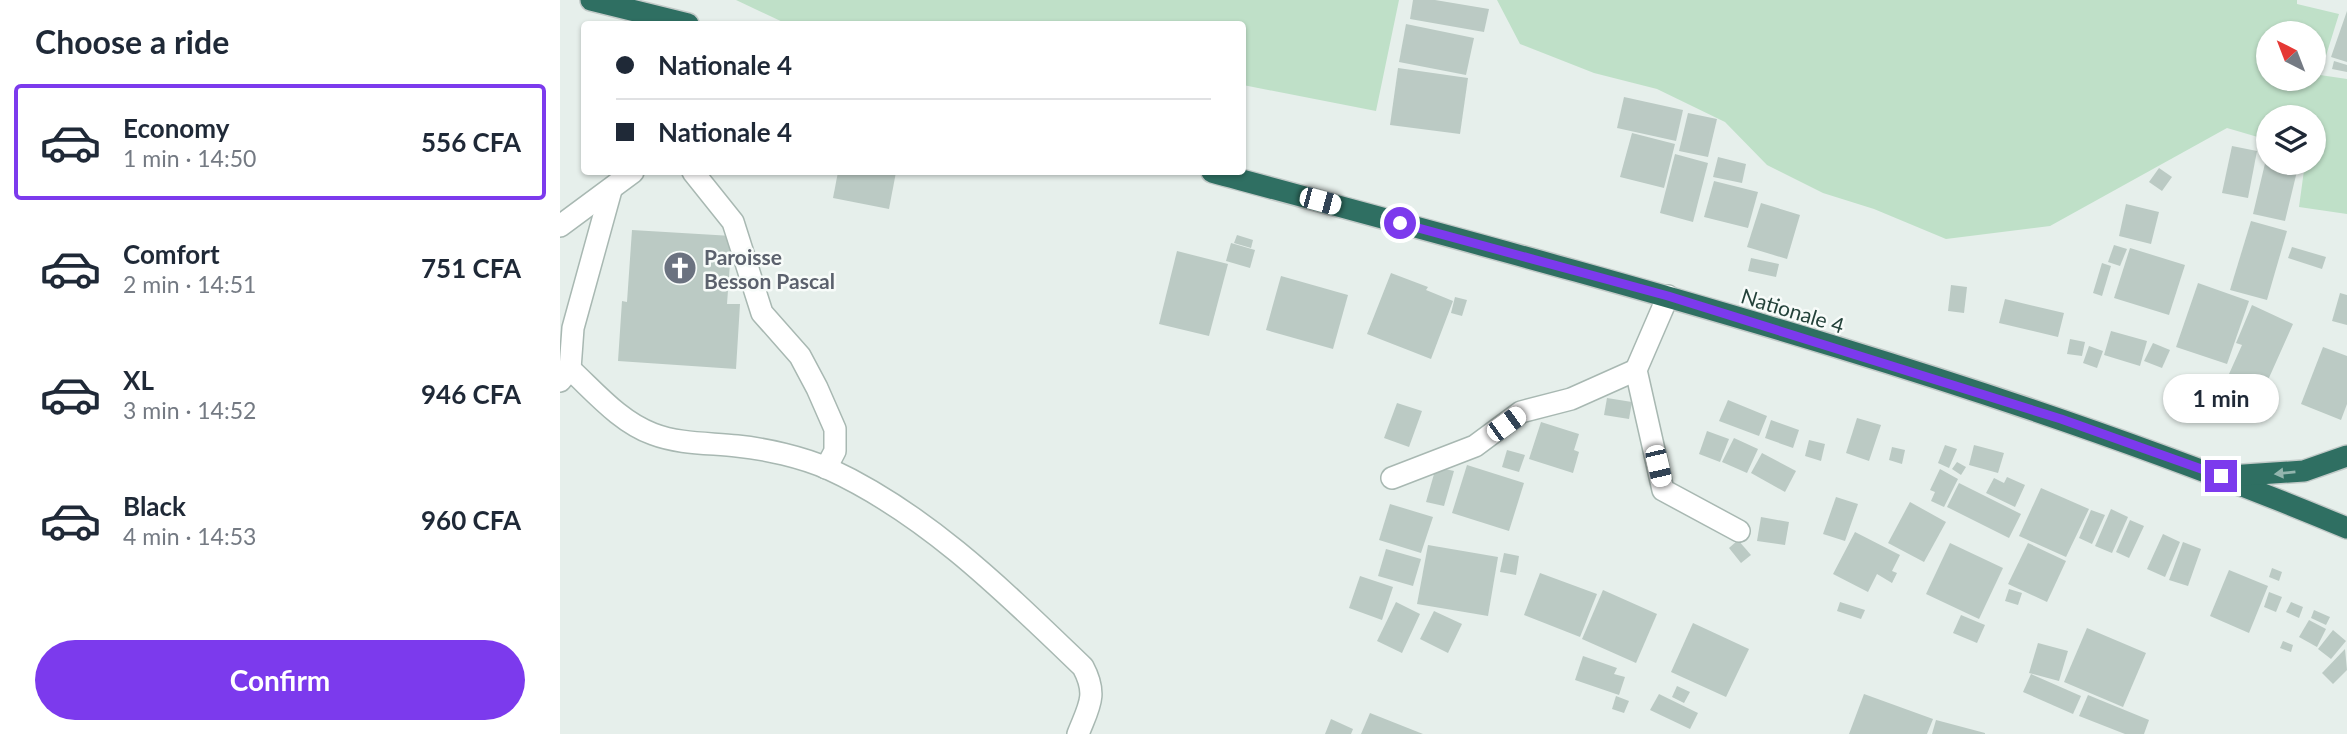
<!DOCTYPE html>
<meta charset="utf-8">
<style>
:root{--surface:#fff;--page:#f2f2f3;--text:#1f2937;--muted:#747a83;--line:#e0e1e3;--accent:#7c3aed}
body{margin:0;font-family:Lato,sans-serif;background:var(--page);color:var(--text);height:100vh;display:flex;flex-direction:column;font-size:26px;white-space:nowrap}
*{box-sizing:border-box;margin:0}
p{font-size:23px;color:var(--muted)}
.icon{flex:none;width:38px;height:38px;fill:none;stroke:currentColor;stroke-width:2;stroke-linecap:round;stroke-linejoin:round}
.map{position:relative;flex:1;overflow:hidden}
.drawer{display:flex;flex-direction:column;background:var(--surface);width:560px}
.drawer>*{flex:none}
.top-card{position:absolute;left:21px;top:21px;width:665px;height:154px;border-radius:7px;box-shadow:0 2px 5px #0004;display:grid;align-content:center;height:154px;padding:0 35px;background:var(--surface)}
.needle{width:46px;rotate:318deg}
.controls{position:absolute;left:1696px;top:21px;display:grid;gap:14px}
.controls a{display:grid;place-items:center;width:70px;height:70px;border-radius:50%;background:var(--surface);box-shadow:0 2px 5px #0004;font-size:35px}
.end{position:absolute;width:32px;height:32px;margin:-16px;border:9px solid #7c3aed;background:#fff;box-shadow:0 0 0 4px #fff}
.from{border-radius:50%}
.bubble{position:absolute;height:49px;border-radius:24px;background:var(--surface);box-shadow:0 2px 5px #0004;font-size:23px;font-weight:700;line-height:49px;text-align:center}
.car{position:absolute;width:21px;height:42px;margin:-21px -10px;border-radius:9px;box-shadow:0 0 5px 2px #0007;background:linear-gradient(#fff 24%,#345 0 40%,#fff 0 76%,#345 0 86%,#fff 0)}
.top-card b{display:flex;align-items:center;gap:24px;height:66px;font-size:26px}
.top-card b+b{border-top:2px solid var(--line)}
.top-card i{width:18px;height:18px;background:var(--text)}
ul{padding:0;list-style:none}
li{display:flex;align-items:center;gap:21px;height:116px;margin:0 14px 10px;padding:0 21px;border:4px solid transparent;border-radius:7px}
li div{flex:1}
li b{display:block;font-size:26px}
li em{font-style:normal;font-weight:700}
li.selected{border-color:var(--accent)}
li>.icon{width:63px;height:63px;stroke-width:1.5}
h2{padding:0 35px;font-size:32px;line-height:84px}
.primary-button{display:flex;gap:14px;margin-top:auto;padding:14px 35px}
.primary-button a{flex:1;height:80px;border-radius:42px;background:var(--accent);color:#fff;font-size:28px;font-weight:700;line-height:80px;text-align:center}
main{display:flex;flex:1;min-height:0}
.map>svg:first-child{display:block}
.green{fill:#bfe0c8;fill-rule:evenodd}
.building{fill:#bbcac4}
.lines{fill:none;stroke-linecap:round;stroke-linejoin:round}
.street-casing{stroke:#a8b8b2;stroke-width:24}
.highway-casing{stroke:#c2cac8;stroke-width:24}
.street{stroke:#fff;stroke-width:21}
.highway{stroke:#2f6f62;stroke-width:21}
.oneway{fill:#93b5ae}
.route{stroke:#7c3aed;stroke-width:9}
.labels{text-anchor:middle;dominant-baseline:central;stroke-width:5;stroke-linejoin:round;paint-order:stroke}
.worship-label{font-size:21px;font-weight:bold;fill:#5b616d;stroke:#f7fbf9;text-anchor:start}
.street-label{font-size:21px;fill:#24423a;stroke:#f7fbf9}
</style>
<main>
<section class="drawer">
<h2>Choose a ride</h2>
<ul>
<li class="selected"><svg class="icon" aria-label="car" viewBox="0 0 24 24"><path d="M5 17H2v-5l4-1 3-4h7l3 4 3 1v5h-3M9 17h6M6 11h13"/><circle cx="7" cy="17" r="2"/><circle cx="17" cy="17" r="2"/></svg><div><b>Economy</b><p>1 min · 14:50</p></div><em>556 CFA</em></li>
<li><svg class="icon" aria-label="car" viewBox="0 0 24 24"><path d="M5 17H2v-5l4-1 3-4h7l3 4 3 1v5h-3M9 17h6M6 11h13"/><circle cx="7" cy="17" r="2"/><circle cx="17" cy="17" r="2"/></svg><div><b>Comfort</b><p>2 min · 14:51</p></div><em>751 CFA</em></li>
<li><svg class="icon" aria-label="car" viewBox="0 0 24 24"><path d="M5 17H2v-5l4-1 3-4h7l3 4 3 1v5h-3M9 17h6M6 11h13"/><circle cx="7" cy="17" r="2"/><circle cx="17" cy="17" r="2"/></svg><div><b>XL</b><p>3 min · 14:52</p></div><em>946 CFA</em></li>
<li><svg class="icon" aria-label="car" viewBox="0 0 24 24"><path d="M5 17H2v-5l4-1 3-4h7l3 4 3 1v5h-3M9 17h6M6 11h13"/><circle cx="7" cy="17" r="2"/><circle cx="17" cy="17" r="2"/></svg><div><b>Black</b><p>4 min · 14:53</p></div><em>960 CFA</em></li>
</ul>
<div class="primary-button"><a>Confirm</a></div>
</section>
<div class="map">
<svg width="1787" height="734" viewBox="0 0 1787 734">
<rect width="100%" height="100%" fill="#e6efeb"/>
<g class="green">
<path d="M176,0h663l-23,111 -133,-26 -1,-61h-455z"/>
<path d="M937,0h800v4l42,10 -19,61 27,4v135l-48,-7 6,-44h9v-46h-46v23l-41,-12 -177,98 -104,13 -72,-30 -51,-16 -56,-28 -42,-43 -68,-33 -63,-16 -74,-29zM1708,33h46v46h-46z"/>
</g>
<g class="building">
<path d="M853,0h22l54,9 -5,23 -74,-13z"/>
<path d="M1787,11v51l-16,-5z"/>
<path d="M846,24l68,14 -8,37 -67,-13z"/>
<path d="M1774,61l13,4v7l-15,-3z"/>
<path d="M838,68l70,10 -8,56 -70,-9z"/>
<path d="M1064,97l59,13 -7,31 -59,-13z"/>
<path d="M1128,113l29,6 -9,38 -29,-6z"/>
<path d="M1072,133l43,11 -11,44 -44,-11z"/>
<path d="M1672,146l25,5 -9,47 -26,-5z"/>
<path d="M1115,154l33,9 -15,59 -33,-9z"/>
<path d="M1707,155l1,8h31l-14,58 -32,-7z"/>
<path d="M1158,157l28,7 -4,19 -29,-6z"/>
<path d="M1599,168l13,9 -10,14 -13,-9z"/>
<path d="M278,172h58l-7,37 -56,-11z"/>
<path d="M1154,181l44,11 -10,36 -44,-11z"/>
<path d="M1201,203l39,12 -13,44 -40,-12z"/>
<path d="M1566,204l33,8 -8,32 -32,-8z"/>
<path d="M1691,221l36,10 -20,69 -37,-10z"/>
<path d="M72,230l100,6 -5,68h13l-4,65 -118,-8 4,-60 5,1z"/>
<path d="M677,235l16,5 -2,8 -17,-5z"/>
<path d="M671,243l24,7 -5,18 -24,-7z"/>
<path d="M1554,245l13,4 -7,17 -12,-4z"/>
<path d="M1732,247l34,10 -4,12 -34,-11z"/>
<path d="M1570,248l55,17 -16,50 -55,-17z"/>
<path d="M617,251l51,13 -19,72 -50,-12z"/>
<path d="M1191,258l28,6 -3,13 -28,-6z"/>
<path d="M1542,263l9,3 -9,30 -9,-3z"/>
<path d="M831,273l37,14 -2,3 27,11 -22,58 -64,-25z"/>
<path d="M721,276l67,19 -15,54 -67,-19z"/>
<path d="M1638,283l51,18 -22,63 -51,-17z"/>
<path d="M1391,285l16,2 -3,26 -16,-2z"/>
<path d="M1780,293l7,2v30l-15,-4z"/>
<path d="M895,297l12,3 -5,16 -11,-3z"/>
<path d="M1445,299l59,14 -6,24 -59,-14z"/>
<path d="M1692,305l41,19 -29,65 -35,-15 13,-29 -6,-2z"/>
<path d="M1551,331l36,10 -7,25 -36,-11z"/>
<path d="M1510,339l15,3 -3,14 -15,-2z"/>
<path d="M1593,343l17,7 -8,18 -18,-7z"/>
<path d="M1529,346l14,5 -6,17 -14,-5z"/>
<path d="M1763,347l24,9v48l-6,16 -40,-16z"/>
<path d="M1047,398l25,4 -3,17 -25,-4z"/>
<path d="M1168,400l39,16 -8,20 -40,-15z"/>
<path d="M837,403l25,8 -13,36 -25,-9z"/>
<path d="M1297,418l24,7 -12,36 -23,-8z"/>
<path d="M1211,420l28,10 -6,18 -28,-10z"/>
<path d="M981,422l38,12 -5,16 5,2 -6,21 -44,-14z"/>
<path d="M1147,431l22,8 -9,23 -21,-8z"/>
<path d="M1174,438l24,11 -11,24 -25,-11z"/>
<path d="M1249,440l16,4 -4,17 -16,-5z"/>
<path d="M1385,445l12,4 -8,19 -11,-5z"/>
<path d="M1414,445l30,8 -6,20 -29,-8z"/>
<path d="M1332,447l13,3 -3,14 -13,-4z"/>
<path d="M947,450l18,5 -6,17 -17,-5z"/>
<path d="M1202,453l34,18 -11,21 -34,-19z"/>
<path d="M1397,462l9,5 -5,8 -9,-6z"/>
<path d="M907,465l57,18 -15,48 -57,-18z"/>
<path d="M876,467l18,4 -10,35 -18,-4z"/>
<path d="M1380,469l18,10 -14,28 -13,-6 4,-9 -5,-2z"/>
<path d="M1447,477l18,8 -10,22 -29,-14 8,-15 10,5z"/>
<path d="M1399,483l62,31 -12,24 -62,-31z"/>
<path d="M1481,488l48,21 -23,48 -47,-21z"/>
<path d="M1276,497l22,7 -13,37 -22,-7z"/>
<path d="M1350,502l36,20 -22,40 -36,-19z"/>
<path d="M830,504l43,13 -12,36 -42,-13z"/>
<path d="M1551,509l17,8 -16,36 -17,-7z"/>
<path d="M1531,510l14,5 -13,29 -13,-6z"/>
<path d="M1201,517l28,5 -4,23 -28,-4z"/>
<path d="M1570,520l14,6 -15,32 -13,-6z"/>
<path d="M1295,532l45,23 -8,16 5,2 -5,10 -15,-9 -9,18 -35,-18z"/>
<path d="M1603,534l17,8 -15,35 -18,-8z"/>
<path d="M1178,540l13,15 -10,8 -12,-15z"/>
<path d="M1623,542l18,7 -13,37 -19,-6z"/>
<path d="M1390,543l53,25 -24,51 -53,-25z"/>
<path d="M1468,543l38,18 -19,41 -39,-18z"/>
<path d="M868,545l70,12 -10,59 -71,-12z"/>
<path d="M826,549l35,10 -8,27 -35,-10z"/>
<path d="M944,553l15,3 -3,19 -16,-3z"/>
<path d="M1712,568l10,4 -3,9 -10,-4z"/>
<path d="M1669,570l39,16 -19,47 -39,-17z"/>
<path d="M980,573l57,21 -17,43 -56,-22z"/>
<path d="M800,576l33,11 -11,33 -33,-12z"/>
<path d="M1449,589l13,4 -4,12 -13,-4z"/>
<path d="M1043,590l54,24 -21,49 -54,-24z"/>
<path d="M1709,592l13,5 -6,15 -12,-5z"/>
<path d="M836,602l24,12 -18,39 -25,-12z"/>
<path d="M1280,602l25,8 -4,9 -24,-8z"/>
<path d="M1731,602l12,5 -4,11 -13,-6z"/>
<path d="M1754,610l16,7 -4,8 -15,-7z"/>
<path d="M874,611l28,13 -14,29 -28,-14z"/>
<path d="M1401,615l24,10 -8,18 -24,-10z"/>
<path d="M1749,620l17,9 -9,18 -18,-10z"/>
<path d="M1133,623l56,26 -23,48 -55,-25z"/>
<path d="M1527,628l59,25 -23,54 -59,-25z"/>
<path d="M1773,630l13,11 -15,18 -13,-10z"/>
<path d="M1723,641l10,4 -2,7 -11,-4z"/>
<path d="M1478,643l30,8 -9,30 -30,-8z"/>
<path d="M1785,649l2,21 -14,14 -11,-11z"/>
<path d="M1023,656l34,12 -3,6 11,3 -6,18 -44,-15z"/>
<path d="M1471,674l50,22 -8,18 -50,-22z"/>
<path d="M1117,686l13,6 -6,11 -12,-6z"/>
<path d="M1099,694l39,19 -8,16 -40,-19z"/>
<path d="M1304,694l69,25 -6,15h-78z"/>
<path d="M1528,695l61,25 -5,14h-19l-46,-18z"/>
<path d="M1056,696l13,5 -5,12 -12,-4z"/>
<path d="M810,713l53,21h-62z"/>
<path d="M771,719l22,10 -2,5h-26z"/>
<path d="M1376,720l49,13v1h-53z"/>
</g>
<g class="lines">
<defs>
<g id="street">
<path d="M133,172l40,50 29,91 38,43 17,32 18,41v22l-9,17"/>
<path d="M0,226l73,-54"/>
<path d="M1108,296l-32,74 27,120 76,41"/>
<path d="M10,369c25,23 50,53 83,65 26,10 57,9 84,12 29,3 65,11 92,23 98,45 177,124 254,198 15,28 6,39 -5,67"/>
<path d="M0,381l10,-12 3,-41 38,-138"/>
<path d="M832,478l83,-32 46,-34 50,-13 65,-29"/>
</g>
<g id="highway">
<path d="M31,0l97,24"/>
<path d="M652,172c383,104 769,203 1135,356"/>
<path d="M1669,476l75,-5 43,-15"/>
</g>
</defs>
<use href="#street" class="street-casing"/>
<use href="#highway" class="highway-casing"/>
<use href="#street" class="street"/>
<use href="#highway" class="highway"/>
</g>
<defs><path id="oneway-solid" d="M-6-.8H1V-3.2L6.5 0L1 3.2V.8H-6Z" transform="scale(1.75)"/></defs>
<use class="oneway" href="#oneway-solid" transform="translate(1725 473) rotate(174)"/>
<g class="lines">
<path class="route" d="M840,223l268,73 393,123 160,57"/>
</g>
<defs>
<symbol id="church-disc" viewBox="-11 -11 22 22"><circle r="9.5" fill="#6b7280" stroke="#f7fbf9"/><path d="M-1.2-6h2.4v3.5h3.3v2.4h-3.3V6h-2.4V-.1h-3.3v-2.4h3.3Z" fill="#fff"/></symbol>
</defs>
<g fill-rule="evenodd">
<use href="#church-disc" x="101" y="249" width="38" height="38"/>
</g>
<g class="labels">
<g class="worship-label">
<text x="144" y="256">Paroisse<tspan x="144" dy="24">Besson Pascal</tspan></text>
</g>
<g class="street-label">
<text transform="translate(1233 310) rotate(17)">Nationale 4</text>
</g>
</g>
</svg>
<div class="controls">
<a><svg class="needle" viewBox="-14 -14 28 28"><path d="M0-13l5 13h-10z" fill="#e53935"/><path d="M0 13l5-13h-10z" fill="#747a83"/></svg></a>
<a><svg class="icon" aria-label="layers" viewBox="0 0 24 24"><path d="M12 4l9 5-9 5-9-5zM3 14l9 5 9-5"/></svg></a>
</div>
<i class="end from" style="left:840px;top:223px"></i>
<i class="end" style="left:1661px;top:476px"></i>
<div class="bubble" style="left:1603px;top:374px;width:116px">1 min</div>
<i class="car" style="left:760px;top:201px;rotate:105deg"></i>
<i class="car" style="left:946px;top:424px;rotate:54deg"></i>
<i class="car" style="left:1098px;top:466px;rotate:167deg"></i>
<div class="top-card">
<b><i class="from"></i>Nationale 4</b>
<b><i></i>Nationale 4</b>
</div>
</div>
</main>
